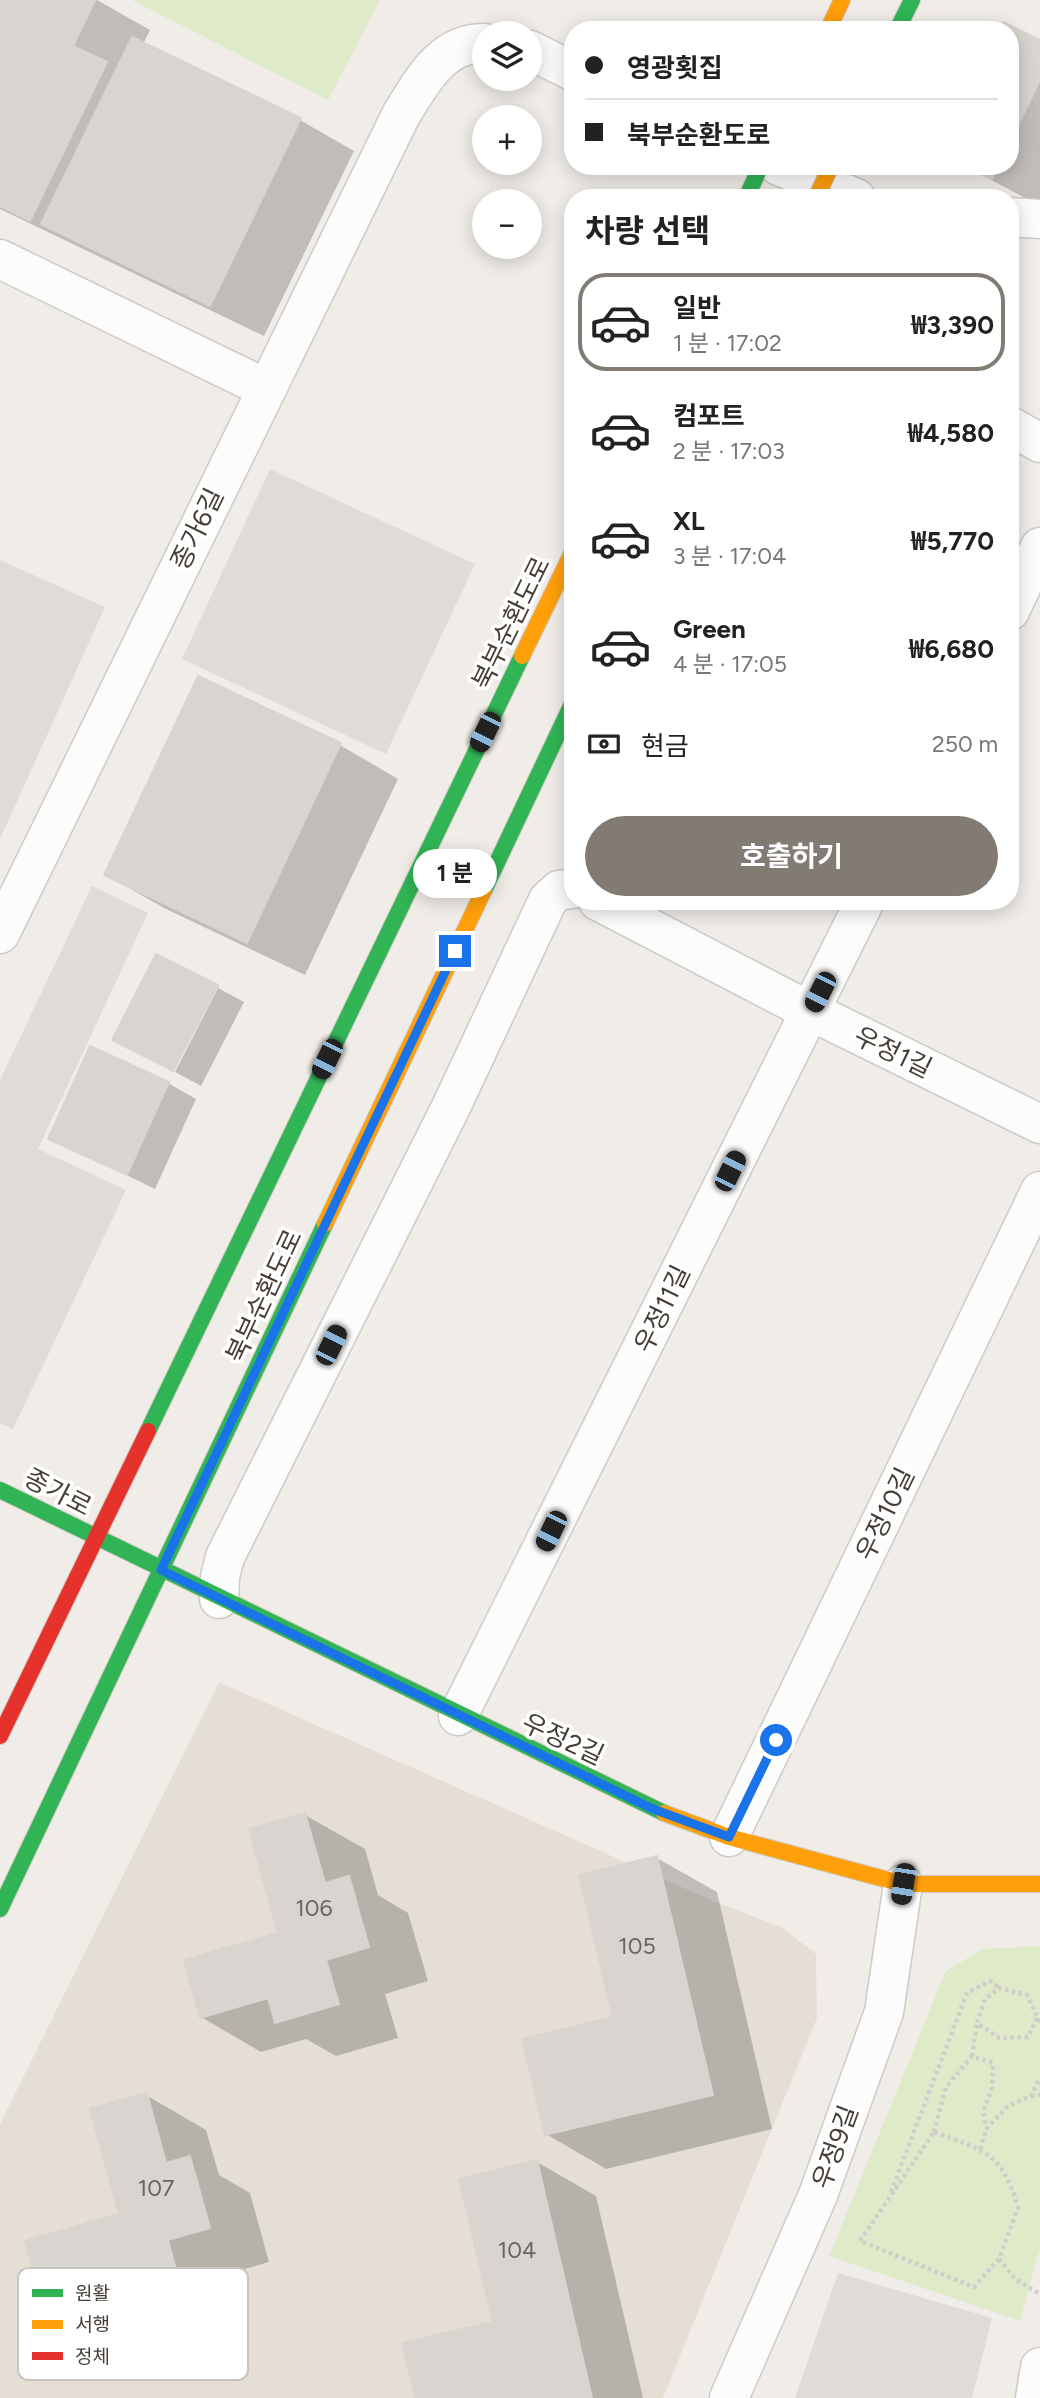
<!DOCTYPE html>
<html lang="ko">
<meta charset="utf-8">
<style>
:root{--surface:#fff;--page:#f2f2f2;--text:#222;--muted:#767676;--line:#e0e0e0;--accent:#817b74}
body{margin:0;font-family:Figtree,"Noto Sans KR",sans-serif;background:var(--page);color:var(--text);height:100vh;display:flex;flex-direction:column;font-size:26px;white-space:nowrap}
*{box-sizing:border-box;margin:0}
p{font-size:23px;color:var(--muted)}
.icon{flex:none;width:38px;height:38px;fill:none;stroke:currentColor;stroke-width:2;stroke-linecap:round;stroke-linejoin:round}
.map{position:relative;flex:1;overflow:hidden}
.panel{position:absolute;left:564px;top:189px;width:455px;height:721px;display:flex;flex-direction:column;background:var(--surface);border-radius:28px;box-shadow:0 4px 18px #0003}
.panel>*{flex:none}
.banner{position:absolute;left:564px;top:21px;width:455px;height:154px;border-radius:28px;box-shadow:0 4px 18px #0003;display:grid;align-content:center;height:154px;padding:0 21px;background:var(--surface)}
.buttons{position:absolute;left:472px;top:21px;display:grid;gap:14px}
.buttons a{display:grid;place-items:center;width:70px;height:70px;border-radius:50%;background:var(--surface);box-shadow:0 4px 18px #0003;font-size:35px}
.end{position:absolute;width:32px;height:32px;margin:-16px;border:9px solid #1a73e8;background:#fff;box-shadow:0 0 0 4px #fff}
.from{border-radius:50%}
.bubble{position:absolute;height:49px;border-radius:24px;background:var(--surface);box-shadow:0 4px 18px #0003;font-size:23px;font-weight:700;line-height:49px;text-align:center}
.car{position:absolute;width:21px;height:42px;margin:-21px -10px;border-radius:9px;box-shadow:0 0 5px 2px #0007;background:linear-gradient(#222 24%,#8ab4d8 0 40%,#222 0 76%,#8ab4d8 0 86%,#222 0)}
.banner b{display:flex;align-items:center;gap:24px;height:66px;font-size:26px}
.banner b+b{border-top:2px solid var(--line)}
.banner i{width:18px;height:18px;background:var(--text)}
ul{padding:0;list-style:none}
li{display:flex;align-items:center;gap:21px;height:98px;margin:0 14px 10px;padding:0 7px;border:4px solid transparent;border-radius:28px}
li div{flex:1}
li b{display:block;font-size:26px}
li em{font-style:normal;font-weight:700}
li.selected{border-color:var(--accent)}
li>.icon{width:63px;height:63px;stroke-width:1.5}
h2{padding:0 21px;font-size:32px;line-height:84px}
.pay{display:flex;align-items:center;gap:18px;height:77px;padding:0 21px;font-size:26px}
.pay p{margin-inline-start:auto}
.action{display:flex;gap:14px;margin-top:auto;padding:14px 21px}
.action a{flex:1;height:80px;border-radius:42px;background:var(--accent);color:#fff;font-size:28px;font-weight:700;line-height:80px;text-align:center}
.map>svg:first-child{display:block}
.residential{fill:#e4ded5}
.green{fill:#dfeac8}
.parking{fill:#dfdcd8}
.shadow{fill:#0003}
.building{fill:#d8d4cf;stroke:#d8d4ce;stroke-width:2}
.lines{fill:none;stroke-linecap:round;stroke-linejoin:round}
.street-casing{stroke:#cecbc6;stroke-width:41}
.fast-casing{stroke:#cfc9bf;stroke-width:18}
.slow-casing{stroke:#cfc9bf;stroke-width:18}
.jam-casing{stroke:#cfc9bf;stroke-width:18}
.path{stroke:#d1cdca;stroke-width:4.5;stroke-dasharray:3.5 3.5;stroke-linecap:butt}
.street{stroke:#fdfcfc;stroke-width:38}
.fast{stroke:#30b455;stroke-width:16}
.slow{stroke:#ff9f0a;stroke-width:16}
.jam{stroke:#e5322d;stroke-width:16}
.slow-bridge-casing{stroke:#cfc9bf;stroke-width:18;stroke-linecap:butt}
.slow-bridge{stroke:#ff9f0a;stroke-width:16}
.route{stroke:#1a73e8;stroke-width:9}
.labels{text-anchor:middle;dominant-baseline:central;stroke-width:7;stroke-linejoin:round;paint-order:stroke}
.number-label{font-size:23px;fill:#6b655d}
.street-label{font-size:26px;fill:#453e35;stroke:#fff}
.key{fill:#fff;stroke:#c7c5c2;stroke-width:2}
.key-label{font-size:19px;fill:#453e35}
</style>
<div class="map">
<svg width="1040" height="2398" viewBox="0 0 1040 2398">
<rect width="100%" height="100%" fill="#f0ede8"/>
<path class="residential" d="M219,1682l494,219 68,26 35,27 1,64 -154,380h-663v-274z"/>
<g class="green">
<path d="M132,0h248l-52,100z"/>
<path d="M1040,1946v301l-20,74 -191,-65 117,-285 37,-22z"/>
</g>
<g class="parking">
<path d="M270,469l205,95 -89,190 -204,-95z"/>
<path d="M0,560l105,47 -105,232z"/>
<path d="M92,886l56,27 -110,236 88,41 -113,239 -13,-6v-343z"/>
<path d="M838,2273l154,45 -20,80h-177z"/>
</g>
<g class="shadow">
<path d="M0,0h97l53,30 -7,14 157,76 54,31 -90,185 -264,-127z"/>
<path d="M1004,25l36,17v164l-75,-40h45v-136z"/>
<path d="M199,678l141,67 58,34 -93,196 -141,-67 -58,-33z"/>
<path d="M218,988l26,14 -43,84 -26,-14z"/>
<path d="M168,1083l28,16 -41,90 -105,-51z"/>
<path d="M305,1815l60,34 13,46 30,18 20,68 -43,13 13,44 -62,18 -30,-17 -45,13 -60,-35 79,-82z"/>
<path d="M657,1858l60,34 55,237 -166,40 -60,-35 69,-115z"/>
<path d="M146,2095l60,35 13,45 31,18 19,69 -42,12 12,45 -62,17 -30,-17 -45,13 -59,-35 79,-82z"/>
<path d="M537,2162l59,34 47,202h-226l78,-75z"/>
</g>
<g class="building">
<path d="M0,0h95l-22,46 34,16 -77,159 -30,-15z"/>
<path d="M1003,22l37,18v40l-30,62v-112h-11z"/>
<path d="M132,37l169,81 -91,188 -169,-82z"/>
<path d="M966,166h32l-6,13z"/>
<path d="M198,676l143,67 -94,200 -143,-68z"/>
<path d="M156,954l62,31 -45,86 -61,-31z"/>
<path d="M90,1046l79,36 -42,93 -79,-36z"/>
<path d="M305,1813l20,70 24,-7 20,71 -43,13 13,44 -64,19 -7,-25 -68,20 -16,-58 94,-27 -29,-104z"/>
<path d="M657,1856l56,239 -168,40 -23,-96 91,-22 -34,-142z"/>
<path d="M147,2093l19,70 24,-7 20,72 -42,12 12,45 -64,18 -6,-24 -69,19 -16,-57 94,-27 -29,-105z"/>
<path d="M537,2160l55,238h-177l-13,-55 91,-21 -34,-143z"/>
</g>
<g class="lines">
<defs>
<g id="street">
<path d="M530,50l42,21"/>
<path d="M779,166l77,32"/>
<path d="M1010,217l30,2"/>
<path d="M0,259l265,129"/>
<path d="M1010,426l30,17"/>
<path d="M1010,611l30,-64"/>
<path d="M598,901l196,102 246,121"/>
<path d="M0,934l401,-819c20,-32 40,-73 84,-72"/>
<path d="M219,1599l1,-22 5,-20 226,-450 97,-207 11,-10 13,-1"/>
<path d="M458,1716l407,-815"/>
<path d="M729,1837l311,-646"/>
<path d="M729,2398l89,-203 66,-183 19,-128"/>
<path d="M1035,2398l5,-31"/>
</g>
<g id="fast">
<path d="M897,30l15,-30"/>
<path d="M746,198l15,-32"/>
<path d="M484,890l88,-186"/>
<path d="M148,1431l374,-775"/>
<path d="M0,1490l664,323"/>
<path d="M0,1909l325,-685"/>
</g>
<g id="slow">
<path d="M828,30l14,-30"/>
<path d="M522,656l50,-103"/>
<path d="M325,1224l159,-334"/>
<path d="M664,1813l65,24 174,47h137"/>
</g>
<path id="jam" d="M0,1736l148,-305"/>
</defs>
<use href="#street" class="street-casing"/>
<use href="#fast" class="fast-casing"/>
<use href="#slow" class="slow-casing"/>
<use href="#jam" class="jam-casing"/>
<g class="path">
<path d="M1037,2018l-9,19 -29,1 -22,-15 8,-24 14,-11 28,7 13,27"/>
<path d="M972,2056l5,-33"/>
<path d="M1031,2096l9,-1"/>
<path d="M934,2132c50,18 69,21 84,76l-19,51 -25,28 -114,-46z"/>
<path d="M934,2132l12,-45 26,-31 21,7 -1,25 -9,24 4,16 21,-22 23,-10 9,-18"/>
<path d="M980,2149l7,-21"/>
<path d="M891,2192l76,-199 23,-12 9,7"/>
<path d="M999,2259l16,20 25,15"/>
</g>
<use href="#street" class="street"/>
<use href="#fast" class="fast"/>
<use href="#slow" class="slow"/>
<use href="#jam" class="jam"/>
<defs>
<path id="slow-bridge" d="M816,198l15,-32"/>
</defs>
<use href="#slow-bridge" class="slow-bridge-casing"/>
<use href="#slow-bridge" class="slow-bridge"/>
</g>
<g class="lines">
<path class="route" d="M455,951l-294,619 492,239 76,28 47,-97"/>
</g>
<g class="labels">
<g class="number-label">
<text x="314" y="1908">106</text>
<text x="637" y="1946">105</text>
<text x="156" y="2188">107</text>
<text x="517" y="2250">104</text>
</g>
<g class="street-label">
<text transform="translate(197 529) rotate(-64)">종가6길</text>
<text transform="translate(511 623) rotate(-64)">북부순환도로</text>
<text transform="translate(893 1052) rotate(26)">우정1길</text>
<text transform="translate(264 1296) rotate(-65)">북부순환도로</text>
<text transform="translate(662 1309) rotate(-64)">우정11길</text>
<text transform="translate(58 1492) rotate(27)">종가로</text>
<text transform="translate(885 1514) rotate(-64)">우정10길</text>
<text transform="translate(563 1739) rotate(25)">우정2길</text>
<text transform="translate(835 2147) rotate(-70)">우정9길</text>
</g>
</g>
<rect x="18" y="2268" width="230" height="112" rx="10" class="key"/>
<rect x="32" y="2289" width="31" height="8" fill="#30b455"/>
<rect x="32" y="2320" width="31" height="9" fill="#ff9f0a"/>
<rect x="32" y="2352" width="31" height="8" fill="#e5322d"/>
<g class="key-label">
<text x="75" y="2300">원활</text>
<text x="75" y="2331">서행</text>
<text x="75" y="2363">정체</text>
</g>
</svg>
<div class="buttons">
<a><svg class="icon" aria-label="layers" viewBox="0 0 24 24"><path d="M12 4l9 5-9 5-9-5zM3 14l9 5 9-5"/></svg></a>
<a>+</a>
<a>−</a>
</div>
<i class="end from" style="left:776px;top:1740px"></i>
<i class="end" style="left:455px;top:951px"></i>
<div class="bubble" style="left:413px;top:849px;width:84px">1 분</div>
<i class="car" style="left:485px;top:732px;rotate:206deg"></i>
<i class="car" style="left:820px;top:992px;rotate:207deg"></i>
<i class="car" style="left:327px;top:1059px;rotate:206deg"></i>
<i class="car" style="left:730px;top:1171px;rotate:26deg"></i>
<i class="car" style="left:331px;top:1345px;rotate:26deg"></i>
<i class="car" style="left:551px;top:1531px;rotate:206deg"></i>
<i class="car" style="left:903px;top:1884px;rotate:189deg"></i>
<div class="banner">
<b><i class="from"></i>영광횟집</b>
<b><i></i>북부순환도로</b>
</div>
<section class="panel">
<h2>차량 선택</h2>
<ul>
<li class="selected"><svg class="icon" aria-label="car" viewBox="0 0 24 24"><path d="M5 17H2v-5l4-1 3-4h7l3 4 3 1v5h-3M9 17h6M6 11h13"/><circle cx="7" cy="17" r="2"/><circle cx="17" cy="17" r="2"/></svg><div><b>일반</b><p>1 분 · 17:02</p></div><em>₩3,390</em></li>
<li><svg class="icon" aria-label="car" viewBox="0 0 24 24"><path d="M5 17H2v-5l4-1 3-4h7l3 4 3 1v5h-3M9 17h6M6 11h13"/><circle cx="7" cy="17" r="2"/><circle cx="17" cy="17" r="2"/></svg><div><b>컴포트</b><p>2 분 · 17:03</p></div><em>₩4,580</em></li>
<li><svg class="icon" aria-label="car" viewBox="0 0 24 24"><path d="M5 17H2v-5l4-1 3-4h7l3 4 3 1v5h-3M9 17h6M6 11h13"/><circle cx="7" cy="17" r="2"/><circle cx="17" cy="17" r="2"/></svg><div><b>XL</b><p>3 분 · 17:04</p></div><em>₩5,770</em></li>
<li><svg class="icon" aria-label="car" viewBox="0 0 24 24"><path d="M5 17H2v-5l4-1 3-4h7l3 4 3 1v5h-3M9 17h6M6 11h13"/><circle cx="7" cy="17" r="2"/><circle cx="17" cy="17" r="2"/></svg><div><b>Green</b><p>4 분 · 17:05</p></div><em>₩6,680</em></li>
</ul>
<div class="pay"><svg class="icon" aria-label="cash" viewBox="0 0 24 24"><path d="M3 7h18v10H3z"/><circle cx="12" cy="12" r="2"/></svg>현금<p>250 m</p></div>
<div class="action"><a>호출하기</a></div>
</section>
</div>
